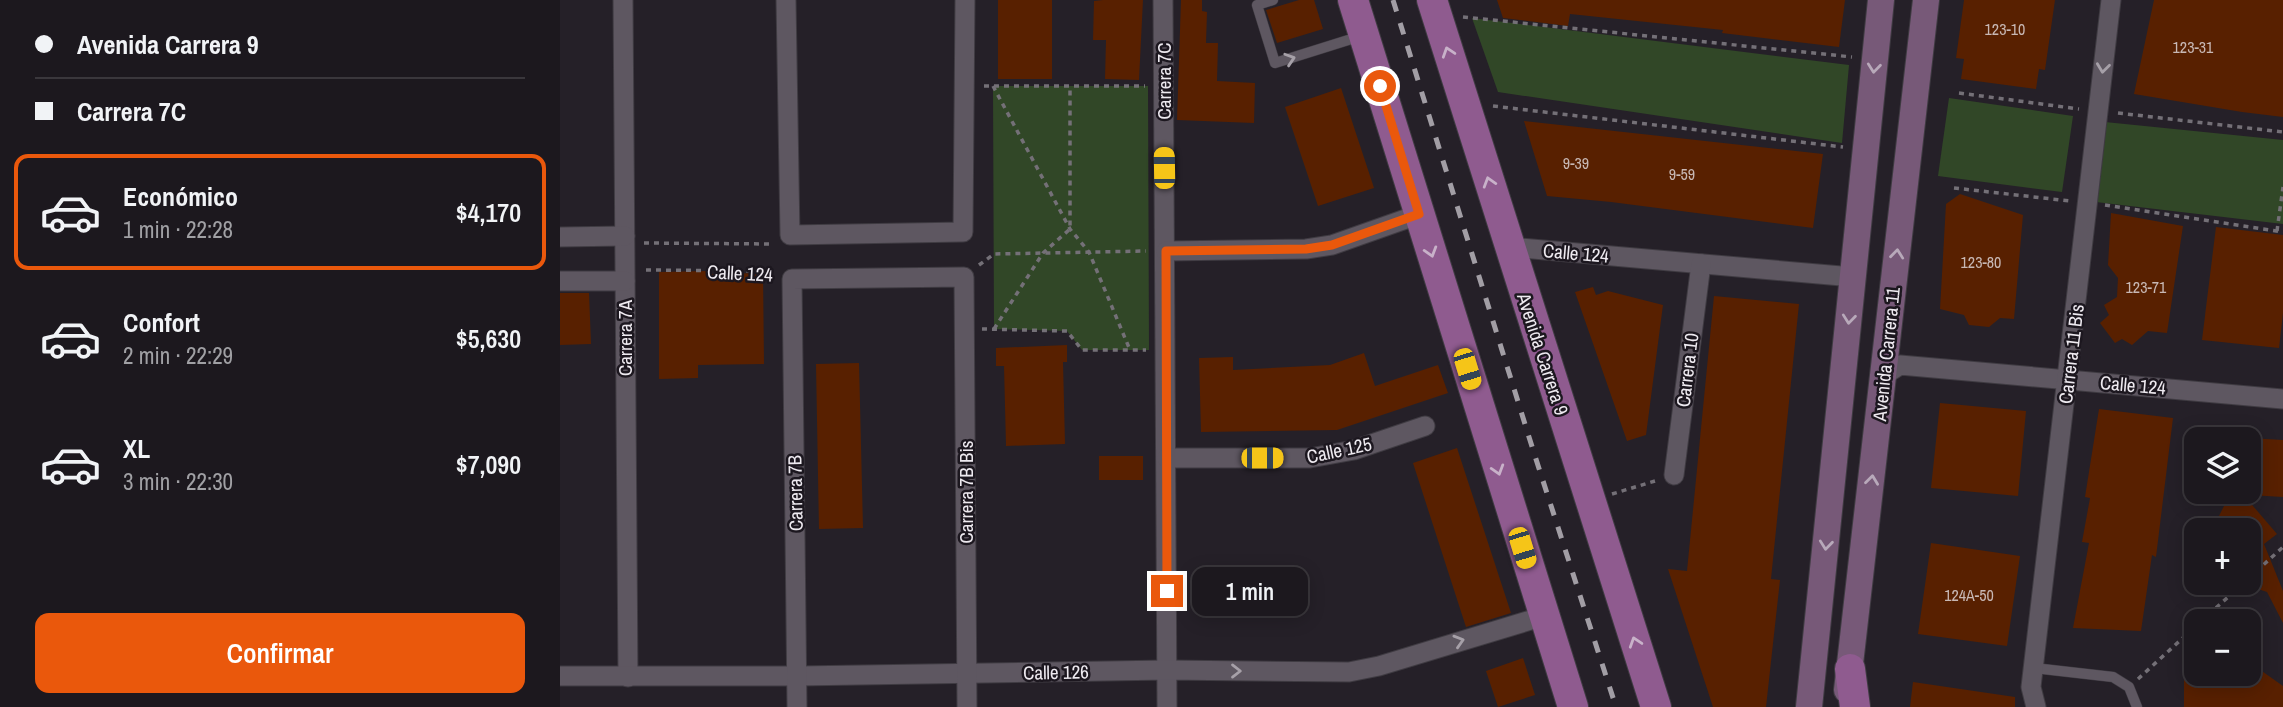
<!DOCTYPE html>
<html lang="es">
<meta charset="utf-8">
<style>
:root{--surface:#1c181e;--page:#252127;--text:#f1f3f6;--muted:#a0a0a4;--line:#3a373c;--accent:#ea580c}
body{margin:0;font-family:"Archivo Narrow",sans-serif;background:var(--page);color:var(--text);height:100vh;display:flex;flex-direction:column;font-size:26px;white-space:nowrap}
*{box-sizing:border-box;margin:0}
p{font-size:23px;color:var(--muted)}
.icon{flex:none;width:38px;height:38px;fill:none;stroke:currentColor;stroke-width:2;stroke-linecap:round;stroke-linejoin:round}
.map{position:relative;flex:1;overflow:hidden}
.side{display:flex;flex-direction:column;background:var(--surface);width:560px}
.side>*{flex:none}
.hud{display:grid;align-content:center;height:154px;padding:0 35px;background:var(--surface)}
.fabs{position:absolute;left:1624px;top:427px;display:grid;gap:14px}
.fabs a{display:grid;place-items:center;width:77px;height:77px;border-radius:14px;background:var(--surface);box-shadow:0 4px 18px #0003,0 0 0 2px var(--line);font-size:35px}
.end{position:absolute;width:32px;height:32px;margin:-16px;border:9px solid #ea580c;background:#fff;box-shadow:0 0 0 4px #fff}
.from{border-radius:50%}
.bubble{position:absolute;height:49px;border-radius:14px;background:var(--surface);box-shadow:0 4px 18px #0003,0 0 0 2px var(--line);font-size:23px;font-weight:600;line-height:49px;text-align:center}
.car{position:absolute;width:21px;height:42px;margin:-21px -10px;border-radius:9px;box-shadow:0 0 5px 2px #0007;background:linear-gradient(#f5c518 24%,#345 0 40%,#f5c518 0 76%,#345 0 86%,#f5c518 0)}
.hud b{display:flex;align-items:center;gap:24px;height:66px;font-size:26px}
.hud b+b{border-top:2px solid var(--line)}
.hud i{width:18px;height:18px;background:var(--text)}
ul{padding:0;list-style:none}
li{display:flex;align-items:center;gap:21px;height:116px;margin:0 14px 10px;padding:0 21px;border:4px solid transparent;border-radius:14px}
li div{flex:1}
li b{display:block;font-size:26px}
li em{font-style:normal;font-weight:600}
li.current{border-color:var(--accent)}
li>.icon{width:63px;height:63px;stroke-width:1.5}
.primary-button{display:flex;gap:14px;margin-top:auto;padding:14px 35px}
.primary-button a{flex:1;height:80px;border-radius:14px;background:var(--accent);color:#fff;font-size:28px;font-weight:600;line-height:80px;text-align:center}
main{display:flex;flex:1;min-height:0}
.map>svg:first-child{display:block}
.green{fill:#314727}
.building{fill:#582000}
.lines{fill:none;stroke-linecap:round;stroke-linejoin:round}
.lane-casing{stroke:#3f3b42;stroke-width:11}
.street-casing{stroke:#3f3b42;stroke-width:21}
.secondary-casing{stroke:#3f3b42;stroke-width:28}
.primary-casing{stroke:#3f3b42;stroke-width:32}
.path{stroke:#747077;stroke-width:3.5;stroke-dasharray:5 5;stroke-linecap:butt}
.lane{stroke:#5e5761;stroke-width:10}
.street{stroke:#5e5761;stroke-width:19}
.secondary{stroke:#775978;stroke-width:26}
.primary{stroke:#8f5b8f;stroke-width:30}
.rail{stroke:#a29ea5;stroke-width:5;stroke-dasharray:12 12;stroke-linecap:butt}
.oneway{stroke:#c8b1c9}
.oneway2{stroke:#a6a0a8}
.oneway3{stroke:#b8a9ba}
.route{stroke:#ea580c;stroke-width:9}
.labels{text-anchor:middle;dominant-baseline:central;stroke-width:5;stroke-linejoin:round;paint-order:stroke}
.number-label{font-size:16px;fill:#c8b8b4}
.street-label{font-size:19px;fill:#eeeaf0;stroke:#1c171f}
</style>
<main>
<section class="side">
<div class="hud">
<b><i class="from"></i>Avenida Carrera 9</b>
<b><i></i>Carrera 7C</b>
</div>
<ul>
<li class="current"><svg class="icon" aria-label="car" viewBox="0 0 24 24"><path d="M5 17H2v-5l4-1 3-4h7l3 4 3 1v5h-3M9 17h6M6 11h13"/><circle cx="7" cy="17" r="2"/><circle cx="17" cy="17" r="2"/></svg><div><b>Económico</b><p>1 min · 22:28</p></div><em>$4,170</em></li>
<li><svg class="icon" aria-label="car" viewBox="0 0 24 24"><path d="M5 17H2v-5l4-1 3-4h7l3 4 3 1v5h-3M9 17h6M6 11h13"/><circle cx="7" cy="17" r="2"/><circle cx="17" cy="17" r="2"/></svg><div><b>Confort</b><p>2 min · 22:29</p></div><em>$5,630</em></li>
<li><svg class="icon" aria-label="car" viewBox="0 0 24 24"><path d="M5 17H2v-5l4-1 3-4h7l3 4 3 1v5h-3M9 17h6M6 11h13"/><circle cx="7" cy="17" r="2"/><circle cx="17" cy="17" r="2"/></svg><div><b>XL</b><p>3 min · 22:30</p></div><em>$7,090</em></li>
</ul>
<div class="primary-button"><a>Confirmar</a></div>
</section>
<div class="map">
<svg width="1723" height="707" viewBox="0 0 1723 707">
<rect width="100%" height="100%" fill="#252028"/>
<g class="green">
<path d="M912,18l377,47 -7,78 -344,-51z"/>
<path d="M433,86h155l1,264h-67l-15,-19 -73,-2z"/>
<path d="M1389,98l124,18 -11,76 -124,-16z"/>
<path d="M1545,122l178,18v84l-187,-22z"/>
</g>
<g class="building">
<rect x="438" y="0" width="54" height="79"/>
<path d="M543,0h40l-4,80 -34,-1 1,-39h-13l1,-39z"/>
<path d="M621,0h21v11l5,1 -1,31h12l-1,38 38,2 -1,40 -77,-3z"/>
<path d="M739,0h15l9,29 -46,14 -11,-33z"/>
<path d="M937,0h348l-6,47 -117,-14 1,-3 -153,-16 -2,12 -65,-8z"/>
<path d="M1404,0h91l-10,70 -6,-1 -3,20 -75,-10 3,-20 -8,-1z"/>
<path d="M1594,0h129v117l-41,-5 -108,-18z"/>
<path d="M781,88l33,100 -56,18 -33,-99z"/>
<path d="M964,121l299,33 -10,74 -202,-26 -64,-6z"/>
<path d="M1400,194l63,21 -9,104 -14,-1 -11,9 -20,-2 -5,-10 -24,-6 6,-105z"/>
<path d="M1551,213l72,13 -16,107 -19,-2 -16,14 -10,-6 -7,4 -15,-20 9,-8 -5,-10 13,-8 1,-19 -10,-13z"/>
<path d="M1656,227l67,8v78l-4,35 -77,-8z"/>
<path d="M148,271l1,3 54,-1 1,91 -66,1v13l-39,1v-107z"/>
<path d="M1033,287l3,8 12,-4 55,14 -17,130 -19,6 -52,-149z"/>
<path d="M0,293h29l2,51 -31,1z"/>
<path d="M1154,296l85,8 -28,275 9,1 -14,127h-53l-45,-138 19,2z"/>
<path d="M507,345v17h-4l2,82 -59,2 -2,-80h-8v-18z"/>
<path d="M804,353l11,33 63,-21 10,28 -111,37 -136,2 -2,-74 34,-1v13l97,-5z"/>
<path d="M299,363l4,165 -44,1 -3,-165z"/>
<path d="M1380,403l86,8 -8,85 -87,-8z"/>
<path d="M1539,409l74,9 -17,139 -4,-2 -11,76 -68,-3 16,-85 -7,-1 8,-44 -5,-1z"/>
<path d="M1689,438l34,2v57l-34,-2z"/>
<path d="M897,448l54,165 -45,14 -53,-164z"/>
<rect x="539" y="456" width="44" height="24"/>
<path d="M1671,492h10l36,42 -13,10 19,47v32l-16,-31 -18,-6v-56h-37z"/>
<path d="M1371,543l89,13 -13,90 -89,-12z"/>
<path d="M963,658l12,37 -37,12 -12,-36z"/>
<path d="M1689,662l34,24v21h-99v-30l12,-3h53z"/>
<path d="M1353,682l102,15v10h-105z"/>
</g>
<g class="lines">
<defs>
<g id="lane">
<path d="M713,0l-16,5 18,58 86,-27"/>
<path d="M1474,668l79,9 16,10 8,20"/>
</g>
<g id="street">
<path d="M63,0l5,677"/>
<path d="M226,0l4,235 173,-3 2,-232"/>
<path d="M603,0l4,707"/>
<path d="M0,237l65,-1"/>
<path d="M949,247l344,30"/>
<path d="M606,251l140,-2 26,-4 88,-31"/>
<path d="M0,281h65"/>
<path d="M1323,376l17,-11 383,34"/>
<path d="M607,458h143l44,-8 71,-24"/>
<path d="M1114,475l27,-211"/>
<path d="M0,676h238l369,-6 182,2 30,-6 165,-50"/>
<path d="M237,707l-5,-428 172,-2 3,430"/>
<path d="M1476,707l-5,-20 80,-687"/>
</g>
<g id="secondary">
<path d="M1287,690l79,-690"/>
<path d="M1249,707l72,-707"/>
</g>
<g id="primary">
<path d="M793,0l220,707"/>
<path d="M872,0l224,707"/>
<path d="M1290,669l5,38"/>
</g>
</defs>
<use href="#lane" class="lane-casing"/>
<use href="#street" class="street-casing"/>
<use href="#secondary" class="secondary-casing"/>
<use href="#primary" class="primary-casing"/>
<g class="path">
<path d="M903,17l389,40"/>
<path d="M424,86h161"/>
<path d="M433,86l77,143 19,23 41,98"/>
<path d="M1399,93l120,16"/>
<path d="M933,106l350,41"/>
<path d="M1558,113l165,19"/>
<path d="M1394,188l116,13"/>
<path d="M1545,205l178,27"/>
<path d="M1717,231l6,-44"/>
<path d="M84,243l129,1"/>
<path d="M419,265l15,-11 152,-3"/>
<path d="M86,270l128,1"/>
<path d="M422,329l85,2 15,19h64"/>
<path d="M434,329l49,-76 27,-24v-143"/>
<path d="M1052,494l43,-13"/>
<path d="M1689,578l34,-31"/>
<path d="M1641,621l43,-38"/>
<path d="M1578,679l58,-53"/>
</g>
<use href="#lane" class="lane"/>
<use href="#street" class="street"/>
<use href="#secondary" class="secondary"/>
<use href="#primary" class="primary"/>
<path class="rail" d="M833,0l141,453 82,254"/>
</g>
<defs><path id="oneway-chevron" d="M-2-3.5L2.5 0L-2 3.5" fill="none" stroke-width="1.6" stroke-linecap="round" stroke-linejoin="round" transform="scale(1.75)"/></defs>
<g class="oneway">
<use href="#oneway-chevron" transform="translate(888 52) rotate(-108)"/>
<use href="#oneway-chevron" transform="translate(929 182) rotate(-107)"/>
<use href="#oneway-chevron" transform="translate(871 252) rotate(73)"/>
<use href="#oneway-chevron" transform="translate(938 470) rotate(73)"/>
<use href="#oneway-chevron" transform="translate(1075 642) rotate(-108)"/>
</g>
<g class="oneway2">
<use href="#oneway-chevron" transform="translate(730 59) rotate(-18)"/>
<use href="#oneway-chevron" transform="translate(1543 68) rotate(97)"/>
<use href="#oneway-chevron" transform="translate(899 641) rotate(-17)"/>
<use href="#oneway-chevron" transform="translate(676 671)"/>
</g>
<g class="oneway3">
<use href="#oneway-chevron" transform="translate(1314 68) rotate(96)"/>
<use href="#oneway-chevron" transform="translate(1337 254) rotate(-84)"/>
<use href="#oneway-chevron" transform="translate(1289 319) rotate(96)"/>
<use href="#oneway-chevron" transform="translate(1312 480) rotate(-83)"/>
<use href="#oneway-chevron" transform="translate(1266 545) rotate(96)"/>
</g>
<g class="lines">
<path class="route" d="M607,591l-1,-340 140,-2 26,-4 87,-31 -39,-128"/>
</g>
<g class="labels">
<g class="number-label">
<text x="1445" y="29">123-10</text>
<text x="1633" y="47">123-31</text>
<text x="1016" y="163">9-39</text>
<text x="1122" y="174">9-59</text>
<text x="1421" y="262">123-80</text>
<text x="1586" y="287">123-71</text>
<text x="1409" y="595">124A-50</text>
</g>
<g class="street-label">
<text transform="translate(604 81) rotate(-90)">Carrera 7C</text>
<text transform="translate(1016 253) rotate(5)">Calle 124</text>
<text transform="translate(180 273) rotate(3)">Calle 124</text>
<text transform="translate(65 338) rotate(-90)">Carrera 7A</text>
<text transform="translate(983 354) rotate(72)">Avenida Carrera 9</text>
<text transform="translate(1326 354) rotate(-84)">Avenida Carrera 11</text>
<text transform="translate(1511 354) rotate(-83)">Carrera 11 Bis</text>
<text transform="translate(1127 370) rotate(-83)">Carrera 10</text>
<text transform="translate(1573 385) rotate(5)">Calle 124</text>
<text transform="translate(779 450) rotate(-12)">Calle 125</text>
<text transform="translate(406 492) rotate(-90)">Carrera 7B Bis</text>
<text transform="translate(235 493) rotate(-91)">Carrera 7B</text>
<text transform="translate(496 672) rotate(-1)">Calle 126</text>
</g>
</g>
</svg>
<div class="fabs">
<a><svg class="icon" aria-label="layers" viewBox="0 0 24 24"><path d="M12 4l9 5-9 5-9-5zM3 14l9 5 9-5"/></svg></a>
<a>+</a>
<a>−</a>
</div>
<i class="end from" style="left:820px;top:86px"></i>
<i class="end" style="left:607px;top:591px"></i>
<div class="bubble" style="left:632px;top:567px;width:116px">1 min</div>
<i class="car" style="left:604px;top:168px;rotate:359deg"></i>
<i class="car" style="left:907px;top:369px;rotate:163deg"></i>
<i class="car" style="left:702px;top:458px;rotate:90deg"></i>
<i class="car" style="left:962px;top:548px;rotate:163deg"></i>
</div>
</main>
